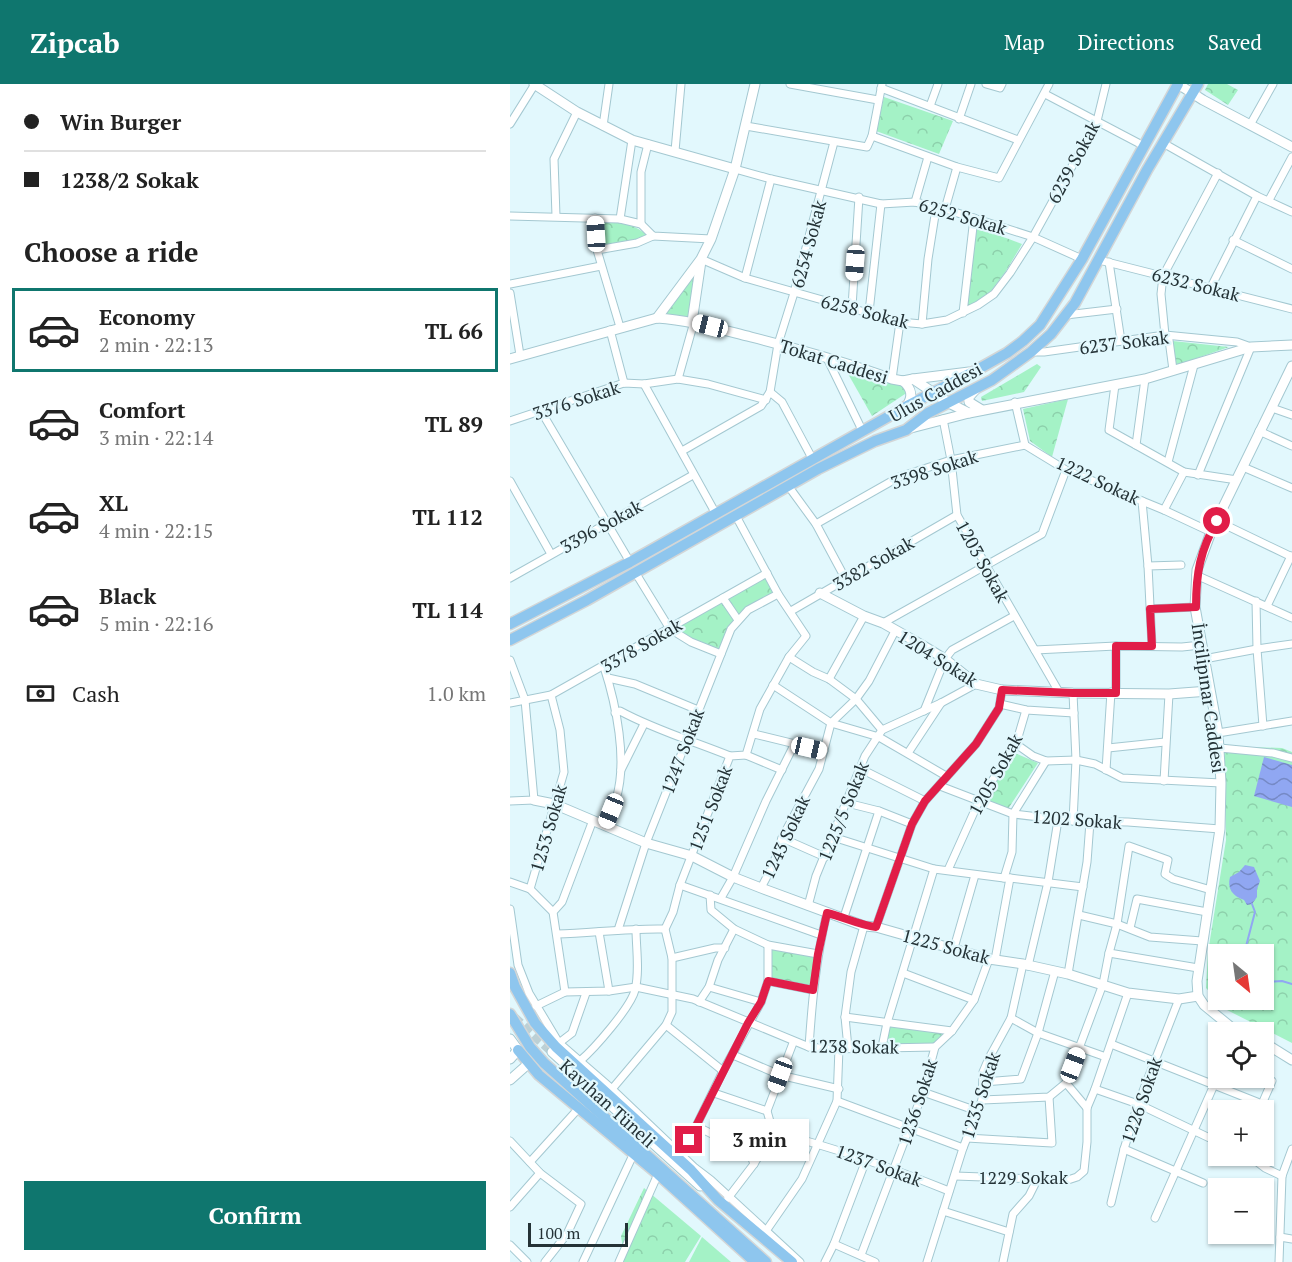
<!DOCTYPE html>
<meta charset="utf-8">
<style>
:root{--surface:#fff;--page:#f6f6f6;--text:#222;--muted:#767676;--line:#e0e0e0;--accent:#0f766e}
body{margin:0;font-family:"PT Serif",serif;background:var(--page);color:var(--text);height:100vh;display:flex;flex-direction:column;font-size:22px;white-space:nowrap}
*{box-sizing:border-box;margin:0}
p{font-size:20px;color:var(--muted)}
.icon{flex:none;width:33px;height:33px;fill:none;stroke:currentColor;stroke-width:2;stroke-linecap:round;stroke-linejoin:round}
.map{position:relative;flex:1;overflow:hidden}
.details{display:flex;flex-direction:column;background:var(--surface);width:510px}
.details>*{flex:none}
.guide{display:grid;align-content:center;height:132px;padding:0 24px;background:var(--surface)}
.needle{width:39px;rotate:151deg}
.buttons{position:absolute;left:698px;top:860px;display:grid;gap:12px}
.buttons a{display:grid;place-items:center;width:66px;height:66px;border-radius:0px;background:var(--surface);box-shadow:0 2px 4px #0004;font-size:30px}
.scale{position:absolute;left:18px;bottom:15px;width:100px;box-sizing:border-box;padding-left:6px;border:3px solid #243236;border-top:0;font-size:16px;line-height:21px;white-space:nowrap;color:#243236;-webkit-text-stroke:4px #e2f8fd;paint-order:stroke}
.end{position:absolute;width:27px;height:27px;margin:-14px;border:8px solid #e11d48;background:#fff;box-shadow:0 0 0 3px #fff}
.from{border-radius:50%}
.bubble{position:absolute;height:42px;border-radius:0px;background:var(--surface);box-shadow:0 2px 4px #0004;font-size:20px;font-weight:700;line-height:42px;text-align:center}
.car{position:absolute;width:18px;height:36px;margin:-18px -9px;border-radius:8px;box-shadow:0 0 4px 2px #0007;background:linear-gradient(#fff 24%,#345 0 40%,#fff 0 76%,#345 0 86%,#fff 0)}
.guide b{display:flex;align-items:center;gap:21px;height:57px;font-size:22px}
.guide b+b{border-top:2px solid var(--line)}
.guide i{width:15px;height:15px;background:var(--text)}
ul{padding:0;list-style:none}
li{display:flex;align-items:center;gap:18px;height:84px;margin:0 12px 9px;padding:0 12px;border:3px solid transparent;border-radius:0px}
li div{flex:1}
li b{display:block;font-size:22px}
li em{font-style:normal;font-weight:700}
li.active{border-color:var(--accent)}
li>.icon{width:54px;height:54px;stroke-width:1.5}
h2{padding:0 24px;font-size:27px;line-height:72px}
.pay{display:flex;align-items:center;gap:15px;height:66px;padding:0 24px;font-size:22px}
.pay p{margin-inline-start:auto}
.action{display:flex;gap:12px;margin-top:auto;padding:12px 24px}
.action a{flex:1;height:69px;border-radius:0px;background:var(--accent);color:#fff;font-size:24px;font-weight:700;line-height:69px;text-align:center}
header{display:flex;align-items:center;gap:36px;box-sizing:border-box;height:84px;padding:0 30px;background:var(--accent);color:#fff}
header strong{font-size:28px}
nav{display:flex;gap:33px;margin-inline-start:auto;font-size:21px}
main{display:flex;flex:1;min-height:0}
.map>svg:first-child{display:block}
.grass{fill:#a4f2c6}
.park{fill:url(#park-crowns);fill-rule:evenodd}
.water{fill:url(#water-waves)}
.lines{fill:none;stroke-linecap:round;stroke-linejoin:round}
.stream{stroke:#90a7f2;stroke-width:2}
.secondary-tunnel{stroke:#bcd0d5;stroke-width:9;stroke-dasharray:9 4.5;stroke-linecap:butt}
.street-casing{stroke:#a4c8d1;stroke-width:9}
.secondary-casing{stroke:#a4c8d1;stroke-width:11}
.primary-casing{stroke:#d3d6d7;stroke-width:13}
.street{stroke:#fff;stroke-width:7}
.secondary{stroke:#fff;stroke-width:9}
.primary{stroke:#8ec6ee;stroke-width:10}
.route{stroke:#e11d48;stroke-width:8}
.labels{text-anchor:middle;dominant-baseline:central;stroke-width:4.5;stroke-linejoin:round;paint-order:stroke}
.street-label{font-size:18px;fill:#243236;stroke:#e2f8fd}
</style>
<header>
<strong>Zipcab</strong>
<nav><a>Map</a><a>Directions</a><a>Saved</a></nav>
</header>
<main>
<section class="details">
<div class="guide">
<b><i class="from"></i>Win Burger</b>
<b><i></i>1238/2 Sokak</b>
</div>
<h2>Choose a ride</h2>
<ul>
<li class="active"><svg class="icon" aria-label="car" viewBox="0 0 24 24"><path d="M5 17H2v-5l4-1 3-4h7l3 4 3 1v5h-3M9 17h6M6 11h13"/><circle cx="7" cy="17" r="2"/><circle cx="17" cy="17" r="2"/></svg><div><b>Economy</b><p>2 min · 22:13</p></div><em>TL 66</em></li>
<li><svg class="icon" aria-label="car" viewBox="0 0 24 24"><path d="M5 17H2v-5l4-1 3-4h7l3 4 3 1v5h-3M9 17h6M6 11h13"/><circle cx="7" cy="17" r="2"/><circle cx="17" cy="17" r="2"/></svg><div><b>Comfort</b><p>3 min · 22:14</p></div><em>TL 89</em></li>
<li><svg class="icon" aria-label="car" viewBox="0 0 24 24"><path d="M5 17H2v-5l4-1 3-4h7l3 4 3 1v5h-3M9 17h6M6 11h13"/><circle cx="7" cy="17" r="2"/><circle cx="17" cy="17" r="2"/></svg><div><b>XL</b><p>4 min · 22:15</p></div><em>TL 112</em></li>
<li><svg class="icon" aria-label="car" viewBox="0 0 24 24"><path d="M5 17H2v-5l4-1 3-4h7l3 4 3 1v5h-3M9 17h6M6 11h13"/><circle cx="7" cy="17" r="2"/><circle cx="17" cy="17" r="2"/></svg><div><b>Black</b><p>5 min · 22:16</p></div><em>TL 114</em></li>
</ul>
<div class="pay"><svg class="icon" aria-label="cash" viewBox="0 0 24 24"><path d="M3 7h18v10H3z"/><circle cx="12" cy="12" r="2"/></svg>Cash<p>1.0 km</p></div>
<div class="action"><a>Confirm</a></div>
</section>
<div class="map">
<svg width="782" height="1178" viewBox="0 0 782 1178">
<defs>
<pattern id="park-crowns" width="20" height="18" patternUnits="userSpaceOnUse" patternTransform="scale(1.5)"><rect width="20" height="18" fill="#a4f2c6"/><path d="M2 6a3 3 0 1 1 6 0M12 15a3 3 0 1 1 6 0" fill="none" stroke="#8dd0ab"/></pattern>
<pattern id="water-waves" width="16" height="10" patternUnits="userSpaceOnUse" patternTransform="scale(1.5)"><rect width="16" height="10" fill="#90a7f2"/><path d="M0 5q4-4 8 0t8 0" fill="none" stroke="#7589c5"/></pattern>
</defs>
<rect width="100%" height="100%" fill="#e2f8fd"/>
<path class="grass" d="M192,1153l29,25h-42z"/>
<g class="park">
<path d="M698,0h19l11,6 -10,15 -23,-15z"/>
<path d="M374,13l69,24 -14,33 -63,-23z"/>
<path d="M88,138c21,1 33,-1 50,14l-12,5 -37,6z"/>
<path d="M467,143l45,17 -16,27 -15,20 -22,17 -4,-6z"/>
<path d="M191,175l-9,63 -35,-4z"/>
<path d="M663,257l56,6 -55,19z"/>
<path d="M527,280l4,3 -17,25 -42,9 -1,-4z"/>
<path d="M333,281l56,18 9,9 -36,24z"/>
<path d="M558,315l-16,58 -22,-16 -7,-32z"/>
<path d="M257,489l11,21c-36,19 -42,22 -57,60l-51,-25z"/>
<path d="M714,662l58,2 10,4v291l-65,-33 -21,-22 2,-36 18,-112zM708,870h45v45h-45z"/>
<path d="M505,669l23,10 -30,46 -25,-10z"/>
<path d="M258,861l50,9 -5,36 -45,-9z"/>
<path d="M377,939l65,8 -17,16h-53z"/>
<path d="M134,1104l57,48 -16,26h-68l6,-12 -2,-14z"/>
</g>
<g class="water">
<path d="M754,673l28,8v42l-38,-11z"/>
<path d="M735,781l9,2 6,14 -3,8v8l-5,7 -5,1 -3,-5c-12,-4 -17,-12 -14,-23l9,-5z"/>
</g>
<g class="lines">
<g class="stream">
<path d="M734,870l11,-42 -3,-8"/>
<path d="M753,898l19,-1 10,3"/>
</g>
<path class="secondary-tunnel" d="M4,933l38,35"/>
<defs>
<g id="street">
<path d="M280,0l88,16"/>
<path d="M476,0l14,4 2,-4"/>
<path d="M371,4l137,52"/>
<path d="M535,10l99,52"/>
<path d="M420,22l8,-22"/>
<path d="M449,35l12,-35"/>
<path d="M0,40l25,-40"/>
<path d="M740,41l23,-41"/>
<path d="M93,42l6,-42"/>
<path d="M236,42l121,21 5,-11 10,-52"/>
<path d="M362,52l85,31 42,11 50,-94"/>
<path d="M653,59l94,53 35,16"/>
<path d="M165,67l6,-67"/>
<path d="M225,85l36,10 110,25 34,-2 30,7 88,28 49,22"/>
<path d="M759,116l23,-43"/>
<path d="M405,118l13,-45"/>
<path d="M435,125l12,-42"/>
<path d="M0,132l110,3 21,5 12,12 58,3"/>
<path d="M46,132l-2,-57 23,-47"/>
<path d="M85,134l2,32 23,77"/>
<path d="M110,135l12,-79"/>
<path d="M131,140v-52l7,-28"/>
<path d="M723,156l59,29"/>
<path d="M87,166l40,-7 16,-7"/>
<path d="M191,175l44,19 155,44 22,2 25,-4 31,-15 16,-11 16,-21 23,-36 64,-116 9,-37"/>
<path d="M589,176l193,49"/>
<path d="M599,178l12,79"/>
<path d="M235,194l26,-99"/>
<path d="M0,200l91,-18"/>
<path d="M700,205l47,-93"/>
<path d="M0,209l10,62"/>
<path d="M342,223l7,-110"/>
<path d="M359,228l12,-108"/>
<path d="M453,229l11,-95"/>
<path d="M556,231l51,-6"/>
<path d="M412,240l6,-65 8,-50"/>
<path d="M100,246l14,53"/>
<path d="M522,268h12l121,-17 72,7 14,5 -53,128"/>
<path d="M317,274l35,72"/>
<path d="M663,286l-4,-30 -4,-5 -4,-41 2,-18 55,-103"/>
<path d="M168,295l16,-57"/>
<path d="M382,295l8,-57"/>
<path d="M134,300l72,130"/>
<path d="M605,301l-6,45 75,42 53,8"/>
<path d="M260,308l12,10 30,56"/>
<path d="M505,318l10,43 41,25 98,40 47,22"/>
<path d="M762,324l20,7"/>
<path d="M31,327l89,151"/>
<path d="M433,335l8,41 6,55 102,177"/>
<path d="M0,337l114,-38 20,1 34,-5 30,5 58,16"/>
<path d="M749,347l33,15"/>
<path d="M626,361l9,-66"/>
<path d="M172,367l79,-45 9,-14 8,-48 16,-51 40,-151"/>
<path d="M658,378l26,-97"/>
<path d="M733,383l49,21"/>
<path d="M0,397l41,73"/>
<path d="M279,403l27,37 29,54"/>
<path d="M632,417l6,65"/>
<path d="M654,426l20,-38"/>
<path d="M707,437l75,36"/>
<path d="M306,440l83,-47 52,-17 74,-15"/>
<path d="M125,488l35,57 21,13 30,12"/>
<path d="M686,491l96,43"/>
<path d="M0,494l183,-103"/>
<path d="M213,514l15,22"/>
<path d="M746,517l1,48 6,77"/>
<path d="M757,522l24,-50"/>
<path d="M640,525l45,-2"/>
<path d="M281,527l166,-96"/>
<path d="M373,539l159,-89 24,-64"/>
<path d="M606,562v47"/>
<path d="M642,562l-4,-80 33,-1"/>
<path d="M525,566l81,-4 66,1 19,-2"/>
<path d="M279,573l24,15 16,7 27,20 26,31"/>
<path d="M694,575l53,-10 35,-5"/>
<path d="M0,576l15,40 9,100 -24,1"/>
<path d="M94,583c12,37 24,94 12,132 -3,9 -7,17 -11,26"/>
<path d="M98,594l27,6 63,26"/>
<path d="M319,595l35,-63"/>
<path d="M263,601l58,38 48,14 67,39"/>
<path d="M0,619l41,-8 216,-122"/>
<path d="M490,620l26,6 48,3"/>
<path d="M414,627l21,-52 7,-9 62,-34"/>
<path d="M105,629l5,-2c35,19 73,30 110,45"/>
<path d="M708,649l74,-12"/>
<path d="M244,650l70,17"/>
<path d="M506,660l17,12 13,5 30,-1 19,4 27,14 99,5"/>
<path d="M598,664l57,-6"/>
<path d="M710,664l53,5 19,5"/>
<path d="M398,669l33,-50"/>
<path d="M236,671l36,15"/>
<path d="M351,685l64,32"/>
<path d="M111,686l23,-46"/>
<path d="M596,686l5,-78"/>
<path d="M654,697l5,-87"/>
<path d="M430,702l73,28 60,7 55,1 92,7"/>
<path d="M337,719l32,8 33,13"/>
<path d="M563,737l3,-61 -3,-67"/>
<path d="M323,753l101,32 70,9"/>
<path d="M272,754l43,19"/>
<path d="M438,786l31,-69 37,-57 10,-34"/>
<path d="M500,794l73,9"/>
<path d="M0,798l20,7 23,23"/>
<path d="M170,801l141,50"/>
<path d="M251,804l12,-23 9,-27 37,-69 12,-46 25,-24 13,-18 26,-50"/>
<path d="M20,805l34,-117 -4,-42 -9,-35"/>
<path d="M200,811l1,15 23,19 34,16 50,9"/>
<path d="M211,814l12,-21 33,-76 28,-56"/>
<path d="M298,822l8,-30 49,-120 17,-26 59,-27 35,-19"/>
<path d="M0,825l8,56 11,28 30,50 53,46 82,78 17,13 89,82"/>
<path d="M569,831l38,9 33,13 52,4"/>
<path d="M334,833l35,-106"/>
<path d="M366,843l36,-103 13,-23 51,-57 23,-36 3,-18"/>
<path d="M620,844l7,-29 70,13"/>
<path d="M108,846l28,-87 85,-214 17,-19 30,-16"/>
<path d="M89,848l10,59"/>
<path d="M47,850c36,-1 72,-6 108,-5"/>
<path d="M444,864l21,-73"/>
<path d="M599,869l89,15"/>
<path d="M162,874l43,-10h10"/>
<path d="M485,876l15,-82h-6l8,-26 1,-38 33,-53"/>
<path d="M518,882l20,-84 10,-62"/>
<path d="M393,889l71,27"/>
<path d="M558,890l19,-112 3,-40"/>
<path d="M258,897l45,9"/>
<path d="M199,903l52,15"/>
<path d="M55,908l-12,-80 9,-10 31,-82"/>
<path d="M189,918l10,-15 9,-27 16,-31"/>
<path d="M26,922l29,-14 44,-1 27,-4 57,12 116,48 21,2 105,-2"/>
<path d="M335,933l107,14"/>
<path d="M501,934l27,15 68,24"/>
<path d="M156,941l57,46"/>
<path d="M49,959l13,-10 14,-40"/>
<path d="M601,960l151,60 7,5v9l-6,10"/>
<path d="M299,963c3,-45 7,-89 18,-134"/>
<path d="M372,963l5,-24 47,-154"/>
<path d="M338,964l-3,-31 6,-45 13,-46"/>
<path d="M223,971l47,20 59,14"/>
<path d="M70,977c14,-12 51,-54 55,-71 5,-19 1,-42 1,-61"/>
<path d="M474,998l37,-3 17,-46 17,-62"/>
<path d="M556,999l21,25"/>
<path d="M102,1005l54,-64 6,-13v-54l-7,-29 8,-17 7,-27 50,-129 16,-1 14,-46 29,-52 17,-21 -28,-42 -42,-78"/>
<path d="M585,1005l43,15 80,38"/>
<path d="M413,1008l54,19"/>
<path d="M204,1009l53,18"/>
<path d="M472,1016l67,-3 17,-14 37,-99 6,-31 8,-29 12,-78 39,14 -3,14 8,5 38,11"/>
<path d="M327,1017l126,47"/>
<path d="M752,1020l10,-23"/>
<path d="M186,1042l54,27 4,11"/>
<path d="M263,1048c60,15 119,36 176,59"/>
<path d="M457,1054l85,5 -3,-46"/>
<path d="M0,1057l30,32 41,31 -14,30 -22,28"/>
<path d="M614,1065l79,34"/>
<path d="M172,1071l41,-84 38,-69 7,-21v-36"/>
<path d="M738,1071l17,13 17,8"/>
<path d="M20,1078l48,-53"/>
<path d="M445,1092l113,4 9,-3 7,-6 3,-29v-34l8,-19 33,-96"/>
<path d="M218,1114l26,-34 19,-32 -6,-21 26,-68"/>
<path d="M601,1119l13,-54 14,-45 41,-105"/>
<path d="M0,1123l30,-34"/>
<path d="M433,1127l66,21"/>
<path d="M645,1134l63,-142"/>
<path d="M256,1147l36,-52 35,-78 2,-53"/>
<path d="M770,1153l12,2"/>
<path d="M324,1160l41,18"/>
<path d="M0,1161l17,17"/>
<path d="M351,1171l62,-163 12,-45 17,-16 22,-31 15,-41"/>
<path d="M73,1178l50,-107"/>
<path d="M109,1178l39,-88"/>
<path d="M315,1178l9,-18 32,-84"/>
<path d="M417,1178l36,-114 19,-48 1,-28 6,-14 22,-40 12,-54"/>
<path d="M493,1178l10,-48 16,-18 8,-16"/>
<path d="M769,1178l3,-86 10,-27"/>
</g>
<g id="secondary">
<path d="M24,0l43,28 55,28 103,29"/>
<path d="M668,0l25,16 89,47"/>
<path d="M147,234l44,-59 10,-20 24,-70 20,-85"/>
<path d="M182,238l9,-61"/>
<path d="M0,275l147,-41c32,2 62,11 94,19 47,12 95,25 141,42l11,2 10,-2 36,24 20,10 176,-34 106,-32 41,-2"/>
<path d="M403,295l56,-7"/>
<path d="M393,297c9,8 10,15 4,25"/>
<path d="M466,305l-7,8v5l13,8"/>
<path d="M401,344l58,-15"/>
<path d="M310,509l44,23 19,7 39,22 23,14 31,25 26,6 71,3 96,1 40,-3"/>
<path d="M24,716l20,4 92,39 46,13 41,21 28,11 103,38 12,1 113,32 34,5 45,10 60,19 51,6 19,-3"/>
<path d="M727,948l-33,-27 -6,-9 -1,-15 23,-152 1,-46 -3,-50 -23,-126 2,-37 14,-38 81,-166"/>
<path d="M0,955l8,11 -8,9"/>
<path d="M753,958l29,18"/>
<path d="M42,968l148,134"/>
<path d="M0,996l18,-16"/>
</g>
<g id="primary">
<path d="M0,540l120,-62 277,-156 68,-35 32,-18 16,-12 17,-16 42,-66 96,-175"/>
<path d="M0,556l77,-40 231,-131 57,-28 31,-11 22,-17 64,-33 39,-28 20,-18 24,-31 72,-133 51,-86"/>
<path d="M0,889l5,14 20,36 21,24 135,123 27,30 74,62"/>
<path d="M0,930l20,33 14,16 222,199"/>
<path d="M8,966l21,25 119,99 97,88"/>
</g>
</defs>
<use href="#street" class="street-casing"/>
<use href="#secondary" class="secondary-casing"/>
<use href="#primary" class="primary-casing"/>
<use href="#street" class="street"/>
<use href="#secondary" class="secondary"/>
<use href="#primary" class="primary"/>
</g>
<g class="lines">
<path class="route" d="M179,1056l59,-117 13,-21 7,-21 45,9 5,-36 9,-41c17,4 32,12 49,14l36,-103 13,-23 51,-57 23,-36 3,-18 71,3h43v-47h36l-2,-37 46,-2c0,-33 4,-57 21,-86"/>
</g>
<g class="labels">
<g class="street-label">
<text transform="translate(563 78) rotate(-62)">6239 Sokak</text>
<text transform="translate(453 132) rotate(16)">6252 Sokak</text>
<text transform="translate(298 160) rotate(-75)">6254 Sokak</text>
<text transform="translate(686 200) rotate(14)">6232 Sokak</text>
<text transform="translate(355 227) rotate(14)">6258 Sokak</text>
<text transform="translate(614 258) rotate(-7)">6237 Sokak</text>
<text transform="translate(324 277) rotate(17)">Tokat Caddesi</text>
<text transform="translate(425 308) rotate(-29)">Ulus Caddesi</text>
<text transform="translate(66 316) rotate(-18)">3376 Sokak</text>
<text transform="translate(424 385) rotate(-18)">3398 Sokak</text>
<text transform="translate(588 396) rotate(25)">1222 Sokak</text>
<text transform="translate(91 442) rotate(-29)">3396 Sokak</text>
<text transform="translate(473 477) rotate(61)">1203 Sokak</text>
<text transform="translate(363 479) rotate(-30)">3382 Sokak</text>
<text transform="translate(131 561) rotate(-30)">3378 Sokak</text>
<text transform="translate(428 574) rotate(32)">1204 Sokak</text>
<text transform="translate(699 614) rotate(82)">İncilipınar Caddesi</text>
<text transform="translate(172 667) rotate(-69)">1247 Sokak</text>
<text transform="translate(485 690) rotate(-61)">1205 Sokak</text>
<text transform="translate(200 724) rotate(-69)">1251 Sokak</text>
<text transform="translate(333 727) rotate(-68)">1225/5 Sokak</text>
<text transform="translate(567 735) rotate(4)">1202 Sokak</text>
<text transform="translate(38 744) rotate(-74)">1253 Sokak</text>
<text transform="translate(275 753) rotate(-65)">1243 Sokak</text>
<text transform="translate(436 862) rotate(15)">1225 Sokak</text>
<text transform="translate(344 962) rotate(1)">1238 Sokak</text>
<text transform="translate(470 1011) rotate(-72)">1235 Sokak</text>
<text transform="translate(631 1016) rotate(-71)">1226 Sokak</text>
<text transform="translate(407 1018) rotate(-72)">1236 Sokak</text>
<text transform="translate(98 1019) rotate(42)">Kayıhan Tüneli</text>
<text transform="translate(369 1081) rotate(20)">1237 Sokak</text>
<text x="513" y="1093">1229 Sokak</text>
</g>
</g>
</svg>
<div class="buttons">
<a><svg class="needle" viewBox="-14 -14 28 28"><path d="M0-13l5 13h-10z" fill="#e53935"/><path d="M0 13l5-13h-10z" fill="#767676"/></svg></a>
<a><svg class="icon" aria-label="locate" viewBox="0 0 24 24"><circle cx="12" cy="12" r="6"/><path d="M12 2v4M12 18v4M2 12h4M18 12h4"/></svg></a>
<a>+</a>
<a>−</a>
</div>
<div class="scale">100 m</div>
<i class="end from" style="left:707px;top:437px"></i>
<i class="end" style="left:179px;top:1056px"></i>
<div class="bubble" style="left:200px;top:1035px;width:99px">3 min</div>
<i class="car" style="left:86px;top:150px;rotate:357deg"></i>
<i class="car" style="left:345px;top:179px;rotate:184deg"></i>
<i class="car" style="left:200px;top:242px;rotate:284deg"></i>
<i class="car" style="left:299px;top:664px;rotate:103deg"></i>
<i class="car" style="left:101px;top:727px;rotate:202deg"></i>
<i class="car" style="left:563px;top:981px;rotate:21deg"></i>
<i class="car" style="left:270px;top:991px;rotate:200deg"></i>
</div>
</main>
